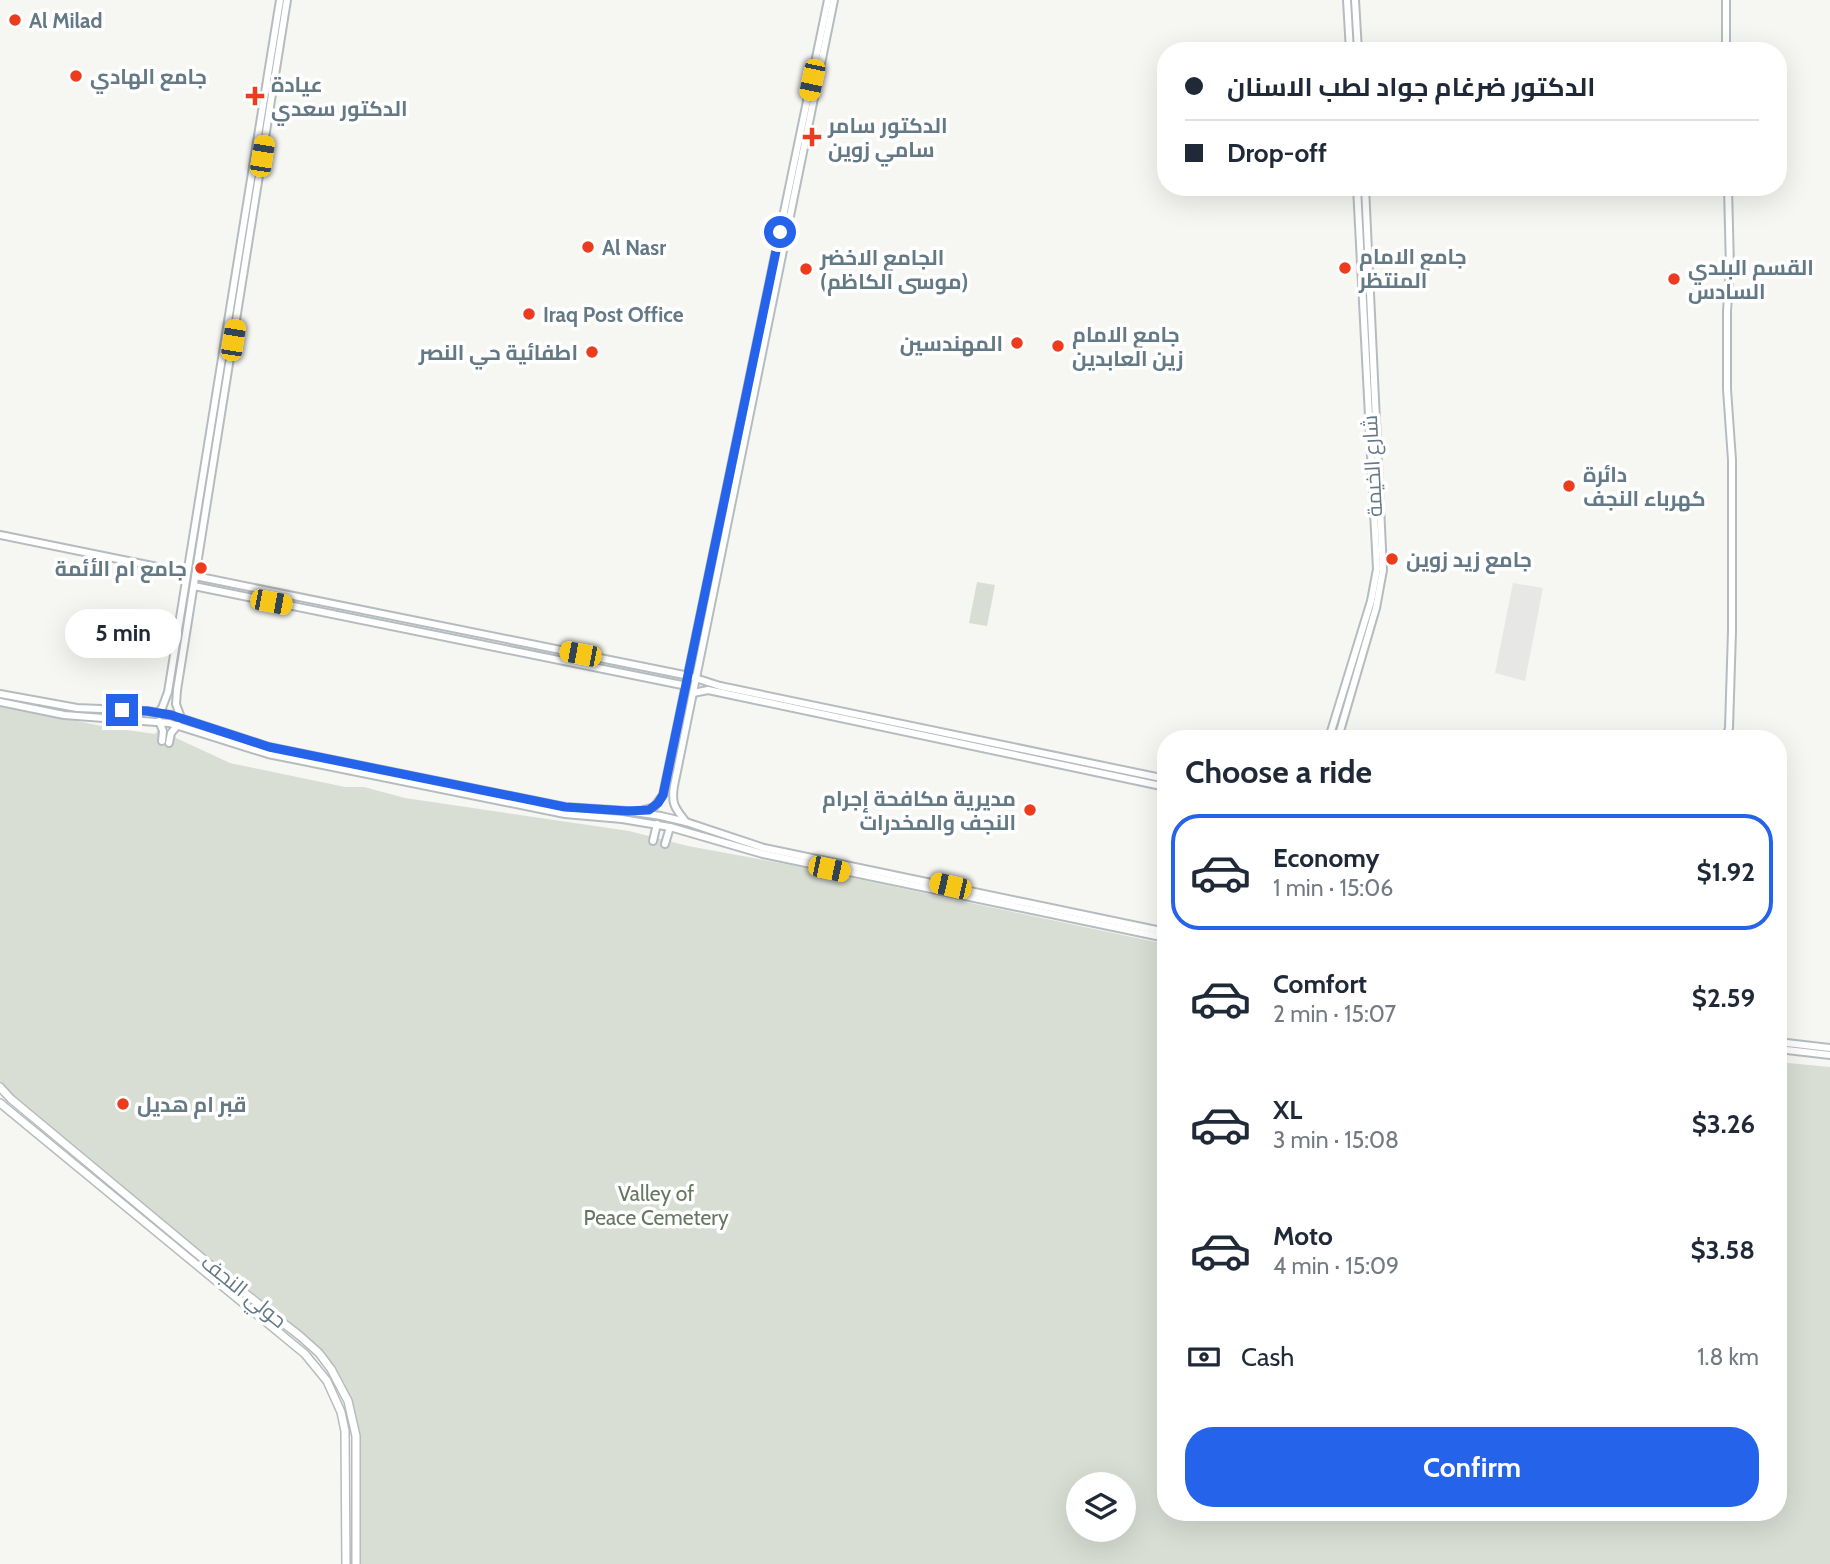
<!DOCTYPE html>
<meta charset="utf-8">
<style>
:root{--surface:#fff;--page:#f6f6f7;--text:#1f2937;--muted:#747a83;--line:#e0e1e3;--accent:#2563eb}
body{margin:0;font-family:Cabin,Cairo,sans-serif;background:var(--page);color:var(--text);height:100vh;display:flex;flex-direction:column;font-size:26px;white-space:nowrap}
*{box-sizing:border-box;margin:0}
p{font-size:23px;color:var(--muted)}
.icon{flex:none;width:38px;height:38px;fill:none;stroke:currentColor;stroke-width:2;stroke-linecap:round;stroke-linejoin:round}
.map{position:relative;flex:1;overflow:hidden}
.details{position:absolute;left:1157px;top:730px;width:630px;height:791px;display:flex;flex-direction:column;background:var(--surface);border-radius:28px;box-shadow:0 7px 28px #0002}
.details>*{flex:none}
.top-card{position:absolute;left:1157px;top:42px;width:630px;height:154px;border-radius:28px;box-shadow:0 7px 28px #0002;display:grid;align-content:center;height:154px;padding:0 28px;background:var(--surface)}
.controls{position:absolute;left:1066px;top:1472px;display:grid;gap:14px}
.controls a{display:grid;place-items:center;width:70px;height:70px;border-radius:50%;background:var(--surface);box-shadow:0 7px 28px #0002;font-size:35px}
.end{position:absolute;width:32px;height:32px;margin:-16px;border:9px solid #2563eb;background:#fff;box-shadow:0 0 0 4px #fff}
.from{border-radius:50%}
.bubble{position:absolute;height:49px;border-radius:24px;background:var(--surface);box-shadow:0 7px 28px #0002;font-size:23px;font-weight:700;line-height:49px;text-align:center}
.car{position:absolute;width:21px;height:42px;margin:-21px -10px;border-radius:9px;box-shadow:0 0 5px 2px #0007;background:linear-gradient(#f5c518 24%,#345 0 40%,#f5c518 0 76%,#345 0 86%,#f5c518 0)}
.top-card b{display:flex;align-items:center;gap:24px;height:66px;font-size:26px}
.top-card b+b{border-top:2px solid var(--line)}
.top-card i{width:18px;height:18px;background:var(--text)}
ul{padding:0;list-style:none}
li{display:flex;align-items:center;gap:21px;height:116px;margin:0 14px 10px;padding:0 14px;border:4px solid transparent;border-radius:28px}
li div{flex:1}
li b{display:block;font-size:26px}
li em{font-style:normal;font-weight:700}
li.selected{border-color:var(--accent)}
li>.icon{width:63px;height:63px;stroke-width:1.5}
h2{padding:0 28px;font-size:32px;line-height:84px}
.pay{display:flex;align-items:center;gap:18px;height:77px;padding:0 28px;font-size:26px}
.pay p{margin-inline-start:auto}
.primary-button{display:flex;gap:14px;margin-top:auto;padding:14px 28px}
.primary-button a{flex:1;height:80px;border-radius:28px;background:var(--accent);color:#fff;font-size:28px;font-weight:700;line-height:80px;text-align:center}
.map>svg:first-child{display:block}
.built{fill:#e7e8e6}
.green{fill:#d8ded3;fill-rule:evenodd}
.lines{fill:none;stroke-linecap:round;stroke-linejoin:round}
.secondary-casing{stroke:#b5bcbf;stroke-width:10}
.primary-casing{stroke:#b6bbbe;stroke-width:10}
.secondary{stroke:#fff;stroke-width:6}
.primary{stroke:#fff;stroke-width:7}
.route{stroke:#2563eb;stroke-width:9}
.poi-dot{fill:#ec3c1d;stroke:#fff;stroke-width:2.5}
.labels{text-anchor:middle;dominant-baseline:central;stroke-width:7;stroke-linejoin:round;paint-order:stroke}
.poi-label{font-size:21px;font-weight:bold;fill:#637985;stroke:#fff;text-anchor:start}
.street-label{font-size:21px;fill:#637985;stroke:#fff}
.park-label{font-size:21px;fill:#66775f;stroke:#fff}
</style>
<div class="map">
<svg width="1830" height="1564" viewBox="0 0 1830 1564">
<rect width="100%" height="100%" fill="#f6f6f2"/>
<path class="built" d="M1513,583l30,5 -18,93 -30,-8z"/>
<g class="green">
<path d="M977,582l18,3 -8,41 -18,-3z"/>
<path d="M0,706l112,22 43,6 4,-5 14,3 3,6 54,25 115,24h19l41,11 224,33 59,15 103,19 374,79 1,568h612v-450l52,5v497h-1471v-122l-3,-23 -5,-17 -23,-43 -15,-16 -293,-241 -20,-18zM1078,1484h46v46h-46z"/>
</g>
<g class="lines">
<defs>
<g id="secondary">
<path d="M1347,0l3,51"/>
<path d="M1355,0l3,51"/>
<path d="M1726,0v51"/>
<path d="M0,535l187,38"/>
<path d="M195,576l494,100 31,10 446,93"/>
<path d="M194,586l493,100"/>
<path d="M693,693l15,-3 458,97"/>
<path d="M0,694l77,14 70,3 24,4 98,32 296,60 62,4 34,5 25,6 78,26 402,84"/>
<path d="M0,702l64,13 105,8 99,31 297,60 57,5 48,8 93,27 403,84"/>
<path d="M157,713l5,-5 6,-16 112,-692"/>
<path d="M181,718l-5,-14 1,-14 110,-690"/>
<path d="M159,721l4,10 -1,10"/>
<path d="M1329,738l42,-137 6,-32 -20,-382"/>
<path d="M1338,738l38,-130 7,-38 -18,-383"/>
<path d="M1726,738l3,-10 3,-97v-171l-5,-71v-78l3,-43 -2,-81"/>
<path d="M169,743l2,-10 7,-8"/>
<path d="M644,810l10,-3 9,-12 165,-795"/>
<path d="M686,822c-11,-14 -15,-18 -12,-36l160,-786"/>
<path d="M653,841l4,-17"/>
<path d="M665,844l5,-17"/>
<path d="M1778,1042l52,6"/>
<path d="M1778,1049l52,6"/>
</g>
<g id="primary">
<path d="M0,1087l11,12 226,188 63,49 19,17 12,16 17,32 8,35v128"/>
<path d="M0,1103l305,251 22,27 14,31 4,19 1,133"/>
</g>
</defs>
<use href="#secondary" class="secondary-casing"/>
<use href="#primary" class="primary-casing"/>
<use href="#secondary" class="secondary"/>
<use href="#primary" class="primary"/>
</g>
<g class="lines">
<path class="route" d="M122,710l25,1 24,4 98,32 296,60 62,4 22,-1 9,-7 5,-8 117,-563"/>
</g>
<g class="poi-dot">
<circle cx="15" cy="20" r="7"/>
<circle cx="76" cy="76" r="7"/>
<path d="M251.5 85.5h7v7h7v7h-7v7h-7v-7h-7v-7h7z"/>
<path d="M808.5 126.5h7v7h7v7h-7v7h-7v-7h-7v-7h7z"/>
<circle cx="588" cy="247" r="7"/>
<circle cx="1345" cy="268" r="7"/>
<circle cx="806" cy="269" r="7"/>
<circle cx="1674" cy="279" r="7"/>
<circle cx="529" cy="314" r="7"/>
<circle cx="1017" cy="343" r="7"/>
<circle cx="1058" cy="346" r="7"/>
<circle cx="592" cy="352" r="7"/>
<circle cx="1569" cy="486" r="7"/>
<circle cx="1392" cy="559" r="7"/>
<circle cx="201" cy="568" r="7"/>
<circle cx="1030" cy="810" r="7"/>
<circle cx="123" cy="1104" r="7"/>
</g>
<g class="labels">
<g class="poi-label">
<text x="29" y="20">Al Milad</text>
<text x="90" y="76">جامع الهادي</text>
<text x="271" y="84">عيادة<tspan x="271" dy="24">الدكتور سعدي</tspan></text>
<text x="828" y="125">الدكتور سامر<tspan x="828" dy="24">سامي زوين</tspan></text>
<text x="602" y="247">Al Nasr</text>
<text x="1359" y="256">جامع الامام<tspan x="1359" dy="24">المنتظر</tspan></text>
<text x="820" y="257">الجامع الاخضر<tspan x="820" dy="24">(موسى الكاظم)</tspan></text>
<text x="1688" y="267">القسم البلدي<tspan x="1688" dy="24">السادس</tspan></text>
<text x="543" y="314">Iraq Post Office</text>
<text x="1072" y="334">جامع الامام<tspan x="1072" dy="24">زين العابدين</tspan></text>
<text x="1003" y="343" text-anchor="end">المهندسين</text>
<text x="578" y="352" text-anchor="end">اطفائية حي النصر</text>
<text x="1583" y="474">دائرة<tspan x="1583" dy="24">كهرباء النجف</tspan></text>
<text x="1406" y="559">جامع زيد زوين</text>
<text x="187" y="568" text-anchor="end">جامع ام الأئمة</text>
<text x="1016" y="798" text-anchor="end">مديرية مكافحة إجرام<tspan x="1016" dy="24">النجف والمخدرات</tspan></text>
<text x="137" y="1104">قبر ام هديل</text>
</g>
<g class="street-label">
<text transform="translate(1372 466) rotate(-93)">شارع الخيمة</text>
<text transform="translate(244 1291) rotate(39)">حولي النجف</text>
</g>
<g class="park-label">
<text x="656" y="1193">Valley of<tspan x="656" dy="24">Peace Cemetery</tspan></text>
</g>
</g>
</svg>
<div class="controls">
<a><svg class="icon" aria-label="layers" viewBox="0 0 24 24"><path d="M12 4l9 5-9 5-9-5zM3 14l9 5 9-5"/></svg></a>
</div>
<i class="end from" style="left:780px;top:232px"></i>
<i class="end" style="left:122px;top:710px"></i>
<div class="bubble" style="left:65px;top:609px;width:116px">5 min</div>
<i class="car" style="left:812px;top:80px;rotate:192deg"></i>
<i class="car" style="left:262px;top:156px;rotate:9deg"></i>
<i class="car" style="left:233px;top:340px;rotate:9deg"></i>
<i class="car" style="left:271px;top:602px;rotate:101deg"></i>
<i class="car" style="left:580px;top:654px;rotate:281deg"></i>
<i class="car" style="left:829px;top:869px;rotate:102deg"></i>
<i class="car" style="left:950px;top:886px;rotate:283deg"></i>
<div class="top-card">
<b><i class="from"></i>الدكتور ضرغام جواد لطب الاسنان</b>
<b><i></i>Drop-off</b>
</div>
<section class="details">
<h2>Choose a ride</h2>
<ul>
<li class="selected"><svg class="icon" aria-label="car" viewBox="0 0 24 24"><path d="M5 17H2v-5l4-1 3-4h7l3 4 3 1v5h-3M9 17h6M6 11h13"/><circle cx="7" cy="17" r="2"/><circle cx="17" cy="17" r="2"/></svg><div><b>Economy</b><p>1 min · 15:06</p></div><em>$1.92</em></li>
<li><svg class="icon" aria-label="car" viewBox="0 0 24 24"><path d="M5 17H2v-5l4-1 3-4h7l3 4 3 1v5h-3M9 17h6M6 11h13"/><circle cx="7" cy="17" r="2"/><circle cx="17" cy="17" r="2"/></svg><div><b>Comfort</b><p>2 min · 15:07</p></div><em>$2.59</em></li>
<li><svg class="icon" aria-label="car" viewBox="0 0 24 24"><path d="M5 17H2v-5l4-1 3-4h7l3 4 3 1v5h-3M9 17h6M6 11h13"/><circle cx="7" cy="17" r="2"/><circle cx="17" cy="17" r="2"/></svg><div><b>XL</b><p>3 min · 15:08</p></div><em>$3.26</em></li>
<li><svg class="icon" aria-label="car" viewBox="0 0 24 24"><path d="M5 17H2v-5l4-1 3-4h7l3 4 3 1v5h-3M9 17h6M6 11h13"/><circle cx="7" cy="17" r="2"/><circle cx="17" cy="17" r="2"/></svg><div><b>Moto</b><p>4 min · 15:09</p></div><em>$3.58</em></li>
</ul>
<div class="pay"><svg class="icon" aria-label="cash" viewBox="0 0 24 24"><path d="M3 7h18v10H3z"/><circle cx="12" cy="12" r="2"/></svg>Cash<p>1.8 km</p></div>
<div class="primary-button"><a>Confirm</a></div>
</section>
</div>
